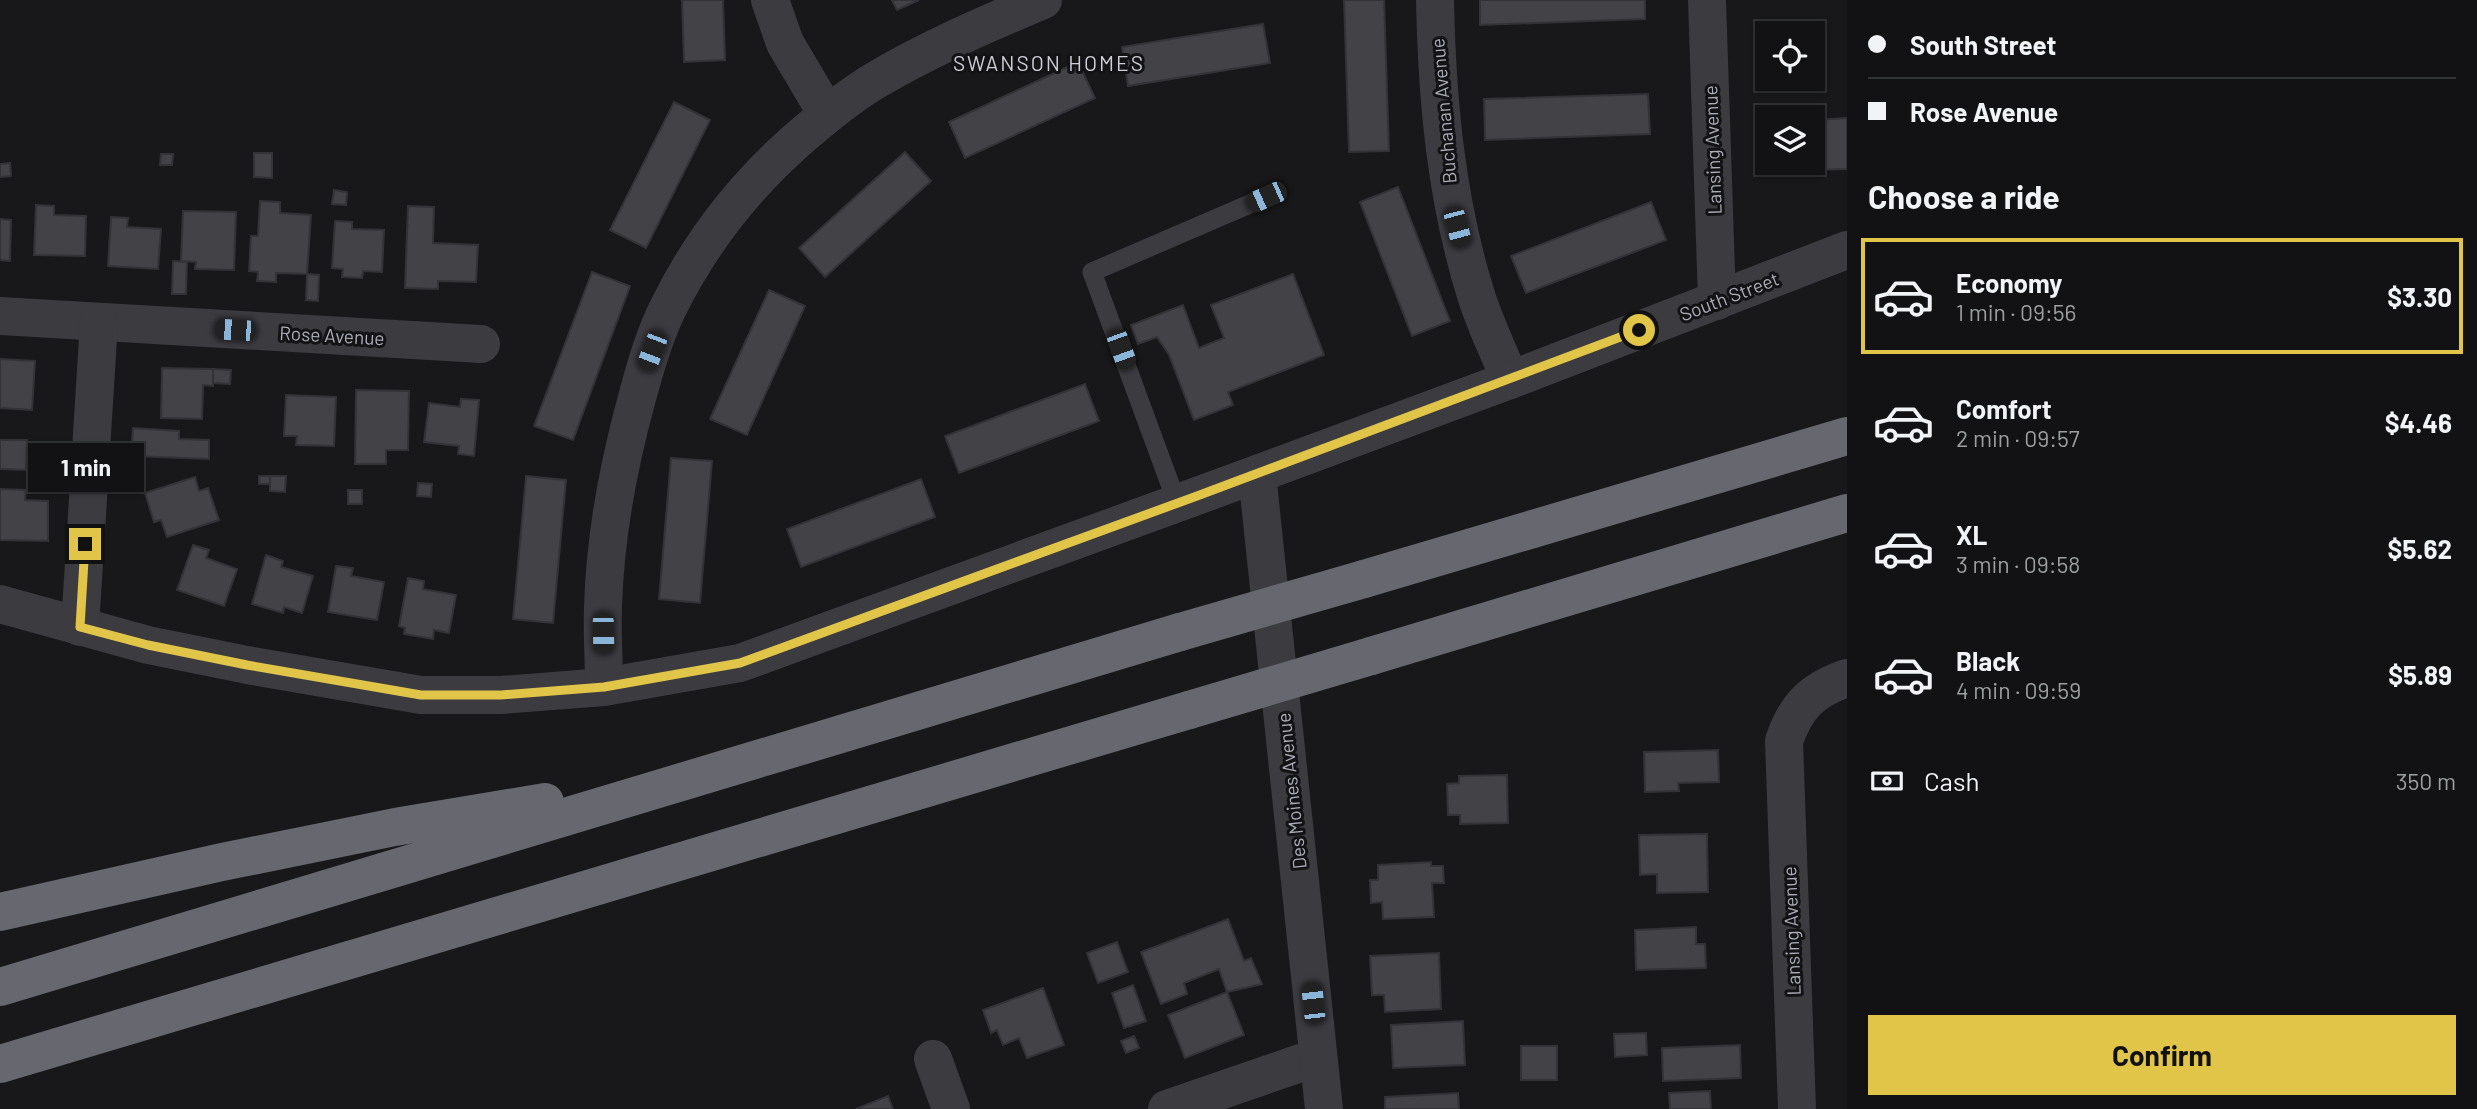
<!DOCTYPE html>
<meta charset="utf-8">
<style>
:root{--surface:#121214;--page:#1b1b1d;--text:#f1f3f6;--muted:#9c9ea0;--line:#313234;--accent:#e0c549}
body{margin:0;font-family:Barlow,sans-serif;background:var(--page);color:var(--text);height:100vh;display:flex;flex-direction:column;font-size:26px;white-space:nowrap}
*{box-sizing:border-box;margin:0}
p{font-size:23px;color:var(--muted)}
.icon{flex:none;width:38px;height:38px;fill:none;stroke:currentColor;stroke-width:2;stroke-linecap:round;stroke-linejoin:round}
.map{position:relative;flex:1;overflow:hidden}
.sheet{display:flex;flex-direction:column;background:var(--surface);width:630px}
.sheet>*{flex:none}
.banner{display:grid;align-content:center;height:154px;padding:0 21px;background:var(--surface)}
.fabs{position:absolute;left:1755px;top:21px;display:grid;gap:14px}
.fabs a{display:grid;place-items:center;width:70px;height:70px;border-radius:0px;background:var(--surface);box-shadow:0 2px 5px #0004,0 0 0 2px var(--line);font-size:35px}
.end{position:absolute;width:32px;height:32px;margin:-16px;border:9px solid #e0c549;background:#111;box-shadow:0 0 0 4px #111}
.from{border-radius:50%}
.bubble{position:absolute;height:49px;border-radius:0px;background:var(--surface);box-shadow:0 2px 5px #0004,0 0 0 2px var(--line);font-size:23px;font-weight:700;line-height:49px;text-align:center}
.car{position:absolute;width:21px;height:42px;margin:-21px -10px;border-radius:9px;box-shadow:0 0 5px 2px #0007;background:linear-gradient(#222 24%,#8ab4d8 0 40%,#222 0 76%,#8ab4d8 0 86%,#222 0)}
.banner b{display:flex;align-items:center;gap:24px;height:66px;font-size:26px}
.banner b+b{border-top:2px solid var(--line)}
.banner i{width:18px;height:18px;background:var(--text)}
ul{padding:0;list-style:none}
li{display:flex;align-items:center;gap:21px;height:116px;margin:0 14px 10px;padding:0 7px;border:4px solid transparent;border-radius:0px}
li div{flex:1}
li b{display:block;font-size:26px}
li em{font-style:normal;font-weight:700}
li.current{border-color:var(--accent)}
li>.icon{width:63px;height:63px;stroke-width:1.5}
h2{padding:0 21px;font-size:32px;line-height:84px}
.pay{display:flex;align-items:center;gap:18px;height:77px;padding:0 21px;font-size:26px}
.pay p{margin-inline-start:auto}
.button{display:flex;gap:14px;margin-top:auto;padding:14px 21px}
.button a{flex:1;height:80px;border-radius:0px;background:var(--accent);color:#111;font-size:28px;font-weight:700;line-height:80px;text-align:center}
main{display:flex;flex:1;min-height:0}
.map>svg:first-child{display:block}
.building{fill:#424247;stroke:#333236;stroke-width:2}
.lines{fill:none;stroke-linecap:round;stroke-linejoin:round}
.service{stroke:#3b3b40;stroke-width:19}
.minor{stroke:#3b3b40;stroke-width:38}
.tertiary{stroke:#3b3b40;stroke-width:38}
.motorway{stroke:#66676f;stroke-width:38}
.motorway-bridge{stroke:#66676f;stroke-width:38}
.route{stroke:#e0c549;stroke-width:9}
.labels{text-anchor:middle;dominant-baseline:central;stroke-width:6;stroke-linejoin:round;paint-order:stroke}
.street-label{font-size:19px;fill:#acadb8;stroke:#131315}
.neighbourhood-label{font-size:21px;letter-spacing:2px;fill:#cccdd5;stroke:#131315}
</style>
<main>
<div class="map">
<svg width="1847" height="1109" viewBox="0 0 1847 1109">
<rect width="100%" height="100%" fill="#18181a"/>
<g class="building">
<path d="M682,0h41l2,60 -41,2z"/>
<path d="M892,0h27l-22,10z"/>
<path d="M1344,0h40l5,151 -40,1z"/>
<path d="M1480,0h165v19l-165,6z"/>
<path d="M1263,24l7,39 -142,23 -6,-39z"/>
<path d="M1078,62l17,36 -130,60 -16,-36z"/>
<path d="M1648,94l2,40 -165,6 -1,-41z"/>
<path d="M674,102l36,18 -64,128 -36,-18z"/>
<path d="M1847,118v51l-31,1 -2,-50z"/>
<path d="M905,152l26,29 -106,96 -26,-29z"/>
<path d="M254,153h18v25l-18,-1z"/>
<path d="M161,154h12l-1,11h-12z"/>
<path d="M10,163l1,13 -11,1v-13z"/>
<path d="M1398,187l52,134 -38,15 -52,-134z"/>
<path d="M334,190l13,2 -1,13 -14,-1z"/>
<path d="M260,201l20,1v11l31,2 -4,59 -31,-1v9l-19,-1 1,-9 -9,-1 2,-35h7z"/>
<path d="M1651,202l15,38 -140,53 -15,-37z"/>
<path d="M36,205l18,1v9l32,1 -1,40 -51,-1z"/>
<path d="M408,206l26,1 -1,36 45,2 -2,37 -38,-1v8l-33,-1z"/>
<path d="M183,211l53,1 -2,58 -39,-1 1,-7 -15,-1z"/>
<path d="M111,217l17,1 -1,9 34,2 -3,40 -50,-3z"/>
<path d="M0,219l11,1 -1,41 -10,-1z"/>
<path d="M335,221l17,1v7l32,1 -2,42 -19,-1 -1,7 -20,-1 1,-8 -11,-1z"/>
<path d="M173,261l14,1 -1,32h-14z"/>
<path d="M592,272l38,14 -57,154 -39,-14z"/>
<path d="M307,274l12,1 -1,26 -12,-1z"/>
<path d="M1293,274l31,81 -96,37 5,13 -39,15 -25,-65 -12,-18 -19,7 -7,-19 52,-20 16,43 25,-10 -13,-33z"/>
<path d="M769,290l36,16 -58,129 -37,-16z"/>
<path d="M0,359l35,2 -3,49 -32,-2z"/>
<path d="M162,368l51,1v17l-10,-1 -1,34 -41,-1z"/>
<path d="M213,369l18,1 -1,14 -17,-1z"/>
<path d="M1085,384l14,37 -140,52 -14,-37z"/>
<path d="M356,390l53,1 -1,59h-22v14h-31z"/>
<path d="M286,395l50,2 -2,49 -38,-1 1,-9h-13z"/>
<path d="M461,399l18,1 -5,56 -16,-2 1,-8 -35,-4 5,-39 31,4z"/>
<path d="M133,428l46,3v8l30,1v19l-78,-3z"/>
<path d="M0,440h27l-1,30 -26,-1z"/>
<path d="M671,458l41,3 -12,142 -41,-4z"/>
<rect x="259" y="476" width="11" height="8"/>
<path d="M270,476h16l-1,16 -15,-1z"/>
<path d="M526,476l40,4 -13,143 -40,-4z"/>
<path d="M195,477l4,14 9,-3 11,32 -52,17 -6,-17 -7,2 -9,-29z"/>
<path d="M921,479l14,38 -134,50 -14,-38z"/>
<path d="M418,483l14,1 -1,13 -14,-1z"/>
<path d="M0,489l26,1 -1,10 23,1v40l-48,-1z"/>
<rect x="348" y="490" width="14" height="14"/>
<path d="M193,545l16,5 -3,8 31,11 -13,37 -47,-16z"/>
<path d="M266,555l17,6 -2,6 32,9 -11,37 -18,-6 -1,6 -31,-9z"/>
<path d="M336,566l17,2 -2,8 33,6 -7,38 -49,-8z"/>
<path d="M408,578l16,3 -1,8 33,6 -7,38 -15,-3 -1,9 -29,-5 1,-6 -6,-2z"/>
<path d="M1718,750l1,32 -41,1 1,8 -34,1 -1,-40z"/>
<path d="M1507,775l1,48 -48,1v-9h-12l-1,-31 12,-1v-7z"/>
<path d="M1707,834l1,58 -51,1v-19l-17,1 -1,-40z"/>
<path d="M1431,862v4h12l1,17h-12l2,34 -51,2 -1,-17 -11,1 -1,-23h8v-15z"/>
<path d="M1228,919l16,42 7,-3 11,26 -35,8 -8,-23 -35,14 3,11 -26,10 -20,-52z"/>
<path d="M1696,927v17h9l1,24 -70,2 -1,-40z"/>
<path d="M1117,942l11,30 -30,11 -11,-30z"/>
<path d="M1439,953l2,56 -56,3 -1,-17h-12l-2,-39z"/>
<path d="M1133,985l13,36 -22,7 -12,-35z"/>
<path d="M1043,988l21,57 -37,13 -8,-20 -16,7 -6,-15 -6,3 -8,-23z"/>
<path d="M1227,992l17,43 -59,23 -17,-43z"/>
<path d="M1463,1021l2,44 -72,3 -2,-43z"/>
<path d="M1646,1033l1,22 -32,2 -1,-23z"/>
<path d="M1134,1036l5,12 -13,5 -5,-12z"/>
<path d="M1740,1045l1,33 -78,3 -1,-33z"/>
<rect x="1521" y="1046" width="36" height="34"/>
<path d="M1710,1091l1,18h-41l-1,-16z"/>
<path d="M1458,1093l1,16h-74v-12z"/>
<path d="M888,1096l5,13h-37z"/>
</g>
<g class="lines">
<path class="service" d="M1177,503l-85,-231 174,-75"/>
<g class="minor">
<path d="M770,0l15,43 42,71"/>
<path d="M1435,0c2,100 11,199 41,295 9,29 23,57 34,85"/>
<path d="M1707,0l10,301"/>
<path d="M0,316l481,28"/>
<path d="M0,604l148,41 99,20 174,30h80l103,-8 136,-24 517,-189"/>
<path d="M80,627l19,-305"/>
<path d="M604,687c0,-27 -2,-53 -1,-80 2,-71 15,-140 34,-209 8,-30 17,-62 31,-90 31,-63 75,-120 128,-167 24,-21 48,-41 75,-58 55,-33 113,-58 172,-83"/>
<path d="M933,1059l18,50"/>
<path d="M1167,1109l151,-52"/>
<path d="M1797,1109l-13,-368c12,-35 28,-51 63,-63"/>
</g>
<path class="tertiary" d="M1324,1109l-67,-635 253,-94 337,-130"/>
<g class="motorway">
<path d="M1364,579l483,-143"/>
<path d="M1371,656l476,-143"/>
<path d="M0,912l222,-50 173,-35 150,-25"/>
<path d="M0,987l1180,-355"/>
<path d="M0,1064l1189,-354"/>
</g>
<g class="motorway-bridge">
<path d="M1180,632l184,-53"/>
<path d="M1189,710l182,-54"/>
</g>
</g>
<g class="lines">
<path class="route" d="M85,544l-5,83 68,18 99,20 174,30h80l103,-8 136,-24 457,-167 442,-166"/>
</g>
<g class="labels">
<g class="street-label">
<text transform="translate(1443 111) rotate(-95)">Buchanan Avenue</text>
<text transform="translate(1712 150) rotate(-92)">Lansing Avenue</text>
<text transform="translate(1729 296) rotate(-21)">South Street</text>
<text transform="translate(332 335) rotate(3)">Rose Avenue</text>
<text transform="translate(1291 791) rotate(-96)">Des Moines Avenue</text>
<text transform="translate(1791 931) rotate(-92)">Lansing Avenue</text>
</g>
<g class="neighbourhood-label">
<text x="1049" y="62">SWANSON HOMES</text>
</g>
</g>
</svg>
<div class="fabs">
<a><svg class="icon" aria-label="locate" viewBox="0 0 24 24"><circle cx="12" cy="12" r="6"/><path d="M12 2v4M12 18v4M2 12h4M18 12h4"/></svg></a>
<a><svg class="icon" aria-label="layers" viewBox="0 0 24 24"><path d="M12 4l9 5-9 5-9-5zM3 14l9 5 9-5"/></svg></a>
</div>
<i class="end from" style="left:1639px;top:330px"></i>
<i class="end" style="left:85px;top:544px"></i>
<div class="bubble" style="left:28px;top:443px;width:116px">1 min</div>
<i class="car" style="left:1266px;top:197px;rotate:246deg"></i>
<i class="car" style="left:1457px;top:227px;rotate:165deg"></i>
<i class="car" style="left:235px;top:330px;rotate:273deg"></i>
<i class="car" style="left:1121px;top:349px;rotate:160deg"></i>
<i class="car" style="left:652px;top:351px;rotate:201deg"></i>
<i class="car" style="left:603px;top:633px;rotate:179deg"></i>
<i class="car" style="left:1313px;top:1003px;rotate:354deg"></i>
</div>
<section class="sheet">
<div class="banner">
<b><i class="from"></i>South Street</b>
<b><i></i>Rose Avenue</b>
</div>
<h2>Choose a ride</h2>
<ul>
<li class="current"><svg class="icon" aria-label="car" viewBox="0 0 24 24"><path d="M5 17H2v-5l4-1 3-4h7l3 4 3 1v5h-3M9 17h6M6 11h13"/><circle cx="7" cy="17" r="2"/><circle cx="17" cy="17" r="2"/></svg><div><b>Economy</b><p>1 min · 09:56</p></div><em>$3.30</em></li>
<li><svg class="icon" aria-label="car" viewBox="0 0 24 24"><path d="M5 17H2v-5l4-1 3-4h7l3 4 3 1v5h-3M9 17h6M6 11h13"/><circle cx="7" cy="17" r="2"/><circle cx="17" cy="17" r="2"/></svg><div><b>Comfort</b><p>2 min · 09:57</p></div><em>$4.46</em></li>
<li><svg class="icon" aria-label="car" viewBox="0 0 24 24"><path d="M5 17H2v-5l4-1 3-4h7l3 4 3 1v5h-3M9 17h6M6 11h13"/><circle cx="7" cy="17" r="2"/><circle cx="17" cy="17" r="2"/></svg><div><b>XL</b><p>3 min · 09:58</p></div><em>$5.62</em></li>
<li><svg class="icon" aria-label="car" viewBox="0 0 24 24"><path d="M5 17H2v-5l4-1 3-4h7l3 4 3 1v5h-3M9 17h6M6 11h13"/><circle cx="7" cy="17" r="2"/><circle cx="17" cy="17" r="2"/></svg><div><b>Black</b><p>4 min · 09:59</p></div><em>$5.89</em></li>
</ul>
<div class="pay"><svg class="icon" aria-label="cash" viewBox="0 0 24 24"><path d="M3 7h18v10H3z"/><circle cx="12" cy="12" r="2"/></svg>Cash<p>350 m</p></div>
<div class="button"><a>Confirm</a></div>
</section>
</main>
